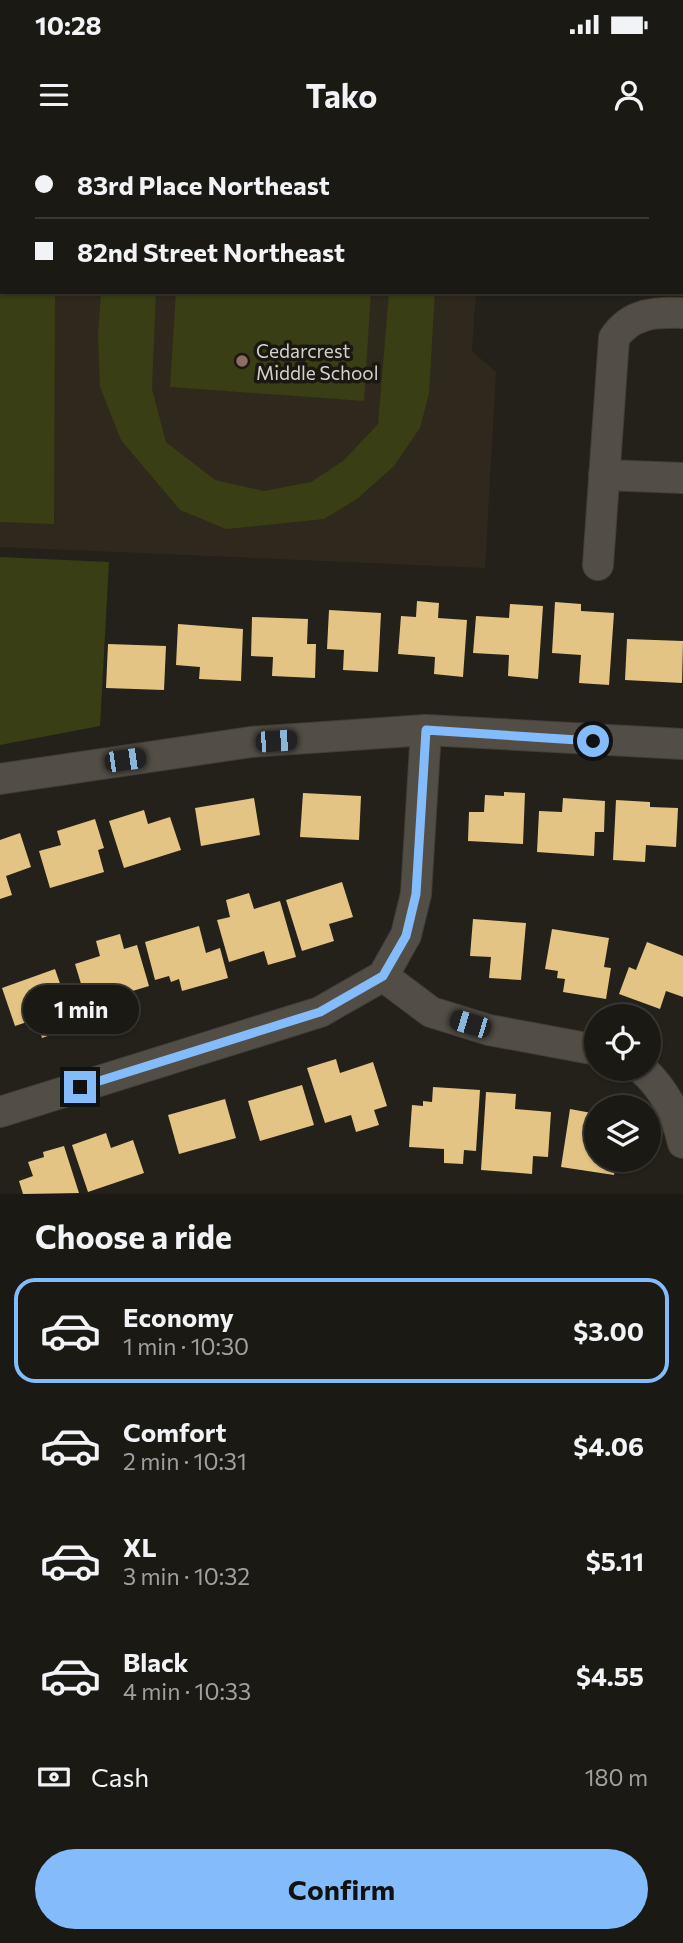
<!DOCTYPE html>
<meta charset="utf-8">
<style>
:root{--surface:#1b1914;--page:#282622;--text:#f1f3f6;--muted:#a0a0a0;--line:#393834;--accent:#84bcfb}
body{margin:0;font-family:Commissioner,sans-serif;background:var(--page);color:var(--text);height:100vh;display:flex;flex-direction:column;font-size:26px;white-space:nowrap}
*{box-sizing:border-box;margin:0}
p{font-size:23px;color:var(--muted)}
.icon{flex:none;width:38px;height:38px;fill:none;stroke:currentColor;stroke-width:2;stroke-linecap:round;stroke-linejoin:round}
.map{position:relative;height:1054px;overflow:hidden}
.details{display:flex;flex-direction:column;background:var(--surface);flex:1}
.details>*{flex:none}
.guide{position:absolute;left:0px;top:0px;width:684px;height:154px;box-shadow:0 2px 5px #0004,0 0 0 2px var(--line);display:grid;align-content:center;height:154px;padding:0 35px;background:var(--surface)}
.tools{position:absolute;left:584px;top:864px;display:grid;gap:14px}
.tools a{display:grid;place-items:center;width:77px;height:77px;border-radius:50%;background:var(--surface);box-shadow:0 2px 5px #0004,0 0 0 2px var(--line);font-size:35px}
.end{position:absolute;width:32px;height:32px;margin:-16px;border:9px solid #84bcfb;background:#111;box-shadow:0 0 0 4px #111}
.from{border-radius:50%}
.bubble{position:absolute;height:49px;border-radius:24px;background:var(--surface);box-shadow:0 2px 5px #0004,0 0 0 2px var(--line);font-size:23px;font-weight:700;line-height:49px;text-align:center}
.car{position:absolute;width:21px;height:42px;margin:-21px -10px;border-radius:9px;box-shadow:0 0 5px 2px #0007;background:linear-gradient(#222 24%,#8ab4d8 0 40%,#222 0 76%,#8ab4d8 0 86%,#222 0)}
.guide b{display:flex;align-items:center;gap:24px;height:66px;font-size:26px}
.guide b+b{border-top:2px solid var(--line)}
.guide i{width:18px;height:18px;background:var(--text)}
ul{padding:0;list-style:none}
li{display:flex;align-items:center;gap:21px;height:105px;margin:0 14px 10px;padding:0 21px;border:4px solid transparent;border-radius:21px}
li div{flex:1}
li b{display:block;font-size:26px}
li em{font-style:normal;font-weight:700}
li.current{border-color:var(--accent)}
li>.icon{width:63px;height:63px;stroke-width:1.5}
h2{padding:0 35px;font-size:32px;line-height:84px}
.pay{display:flex;align-items:center;gap:18px;height:77px;padding:0 35px;font-size:26px}
.pay p{margin-inline-start:auto}
.primary-button{display:flex;gap:14px;margin-top:auto;padding:14px 35px}
.primary-button a{flex:1;height:80px;border-radius:42px;background:var(--accent);color:#111;font-size:28px;font-weight:700;line-height:80px;text-align:center}
.status{display:flex;justify-content:space-between;align-items:center;height:49px;padding:0 35px;background:var(--surface);direction:ltr}
.status svg{height:19px;fill:currentColor}
header{display:flex;justify-content:space-between;align-items:center;height:91px;padding:0 35px;background:var(--surface);font-size:32px;font-weight:700}
.map>svg:first-child{display:block}
.built{fill:#2f281c}
.green{fill:#393e14}
.building{fill:#e4c484}
.lines{fill:none;stroke-linecap:round;stroke-linejoin:round}
.minor-casing{stroke:#413e39;stroke-width:32}
.minor{stroke:#524e46;stroke-width:30}
.route{stroke:#84bcfb;stroke-width:9}
.education-dot{fill:#8d6e63;stroke:#1b1811;stroke-width:2.5}
.labels{text-anchor:middle;dominant-baseline:central;stroke-width:7;stroke-linejoin:round;paint-order:stroke}
.poi-label{font-size:19px;fill:#d4d1cd;stroke:#1b1811;text-anchor:start}
</style>
<div class="status"><b>10:28</b><svg viewBox="0 0 49 12"><path d="M0 12V9h3v3zM5 12V6h3v6zM10 12V3h3v9zM15 12V0h3v12zM26 1h20v11H26zM47 4h2v5h-2z"/></svg></div>
<header><svg class="icon" aria-label="menu" viewBox="0 0 24 24"><path d="M4 6h16M4 12h16M4 18h16"/></svg>Tako<svg class="icon" aria-label="person" viewBox="0 0 24 24"><circle cx="12" cy="8" r="4"/><path d="M4 21q1-7 8-7t8 7"/></svg></header>
<div class="map">
<svg width="683" height="1054" viewBox="0 0 683 1054">
<rect width="100%" height="100%" fill="#24211a"/>
<path class="built" d="M0,0h484l-482,2v150h474l-4,59 24,21 -11,196 -485,-21z"/>
<g class="green">
<path d="M0,28l2,124h53l-1,232 -54,-2z"/>
<path d="M101,152h55l-4,97 14,53 49,38 49,11 47,-9 32,-21 35,-37 11,-132h46l-6,102 -9,34 -26,38 -37,33 -33,20 -98,10 -46,-19 -59,-70 -21,-53 -2,-51z"/>
<path d="M176,152h195l-7,109 -194,-14z"/>
<path d="M0,417l109,5 -9,164 -100,19z"/>
</g>
<g class="building">
<path d="M417,461l22,2 -1,15 29,2 -4,57 -29,-3 1,-17 -37,-3 3,-38 15,1z"/>
<path d="M555,462l26,2v7l33,2 -5,72 -30,-2 2,-28 -29,-2z"/>
<path d="M510,464l33,2 -5,73 -30,-3 1,-21 -36,-2 3,-37 33,2z"/>
<path d="M329,470l52,3 -3,59 -35,-2 1,-20 -17,-1z"/>
<path d="M252,477l56,2 -1,25h9l-1,34 -43,-2 1,-19 -22,-1z"/>
<path d="M178,484l65,5 -2,52 -42,-2 1,-12 -24,-2z"/>
<path d="M627,499l56,2 -1,42 -57,-3z"/>
<path d="M108,504l58,2 -2,44 -58,-2z"/>
<path d="M504,652l21,1 -2,51 -55,-3 1,-29h15l1,-17 19,1z"/>
<path d="M303,653l58,3 -2,44 -59,-3z"/>
<path d="M254,658l6,37 -59,11 -6,-38z"/>
<path d="M563,658l42,3 -1,31h-9l-1,24 -57,-4 2,-41 23,1z"/>
<path d="M616,660l34,2v5l28,1 -2,39 -30,-2 -1,17 -32,-2z"/>
<path d="M144,670l4,14 22,-7 11,33 -57,18 -15,-47z"/>
<path d="M95,679l9,29 -6,2 6,22 -54,16 -11,-37 22,-6 -4,-14z"/>
<path d="M20,693l11,34 -25,9 6,19 -12,4v-59z"/>
<path d="M342,742l11,35 -24,7 5,17 -32,10 -16,-51z"/>
<path d="M249,753l5,16 26,-8 16,56 -28,8 -4,-14 -35,11 -12,-42 13,-3 -4,-17z"/>
<path d="M473,779l53,4 -5,57 -32,-2 2,-21 -21,-1z"/>
<path d="M199,786l7,27 14,-5 8,30 -46,13 -3,-12 -8,3 -2,-6 -14,4 -10,-38z"/>
<path d="M552,789l57,9 -5,29 7,1 -5,31 -43,-7 2,-13 -8,-1 1,-7 -13,-2z"/>
<path d="M120,794l4,15 13,-4 12,41 -33,10 5,15 -29,9 -17,-56 25,-8 -4,-15z"/>
<path d="M647,802l36,14v41l-17,-6 -6,18 -41,-15 10,-27 7,3z"/>
<path d="M55,829l10,29 12,-3 9,28 -44,15 -3,-11 -9,3 -3,-8 -12,4 -13,-38z"/>
<path d="M336,919l4,14 33,-11 14,44 -13,4 5,15 -23,7 -5,-17 -26,8 -18,-55z"/>
<path d="M302,945l12,40 -54,16 -12,-40z"/>
<path d="M433,947l47,3 -4,61 -12,-1 -1,14 -19,-1v-14l-35,-2 3,-42 11,1v-5l9,1z"/>
<path d="M486,952l30,2 -1,15 36,3 -3,45 -15,-1 -1,18 -51,-4z"/>
<path d="M225,959l11,39 -57,16 -11,-39z"/>
<path d="M570,969l27,5v46h20l-3,15 -53,-8z"/>
<path d="M106,993l5,15 22,-8 11,33 -56,19 -16,-47z"/>
<path d="M64,1006l15,47 -56,1 -4,-13 14,-5 -5,-14 16,-5 -1,-5z"/>
</g>
<g class="lines">
<defs>
<g id="minor">
<path d="M604,335l79,3"/>
<path d="M598,425l16,-227c17,-25 41,-26 69,-25"/>
<path d="M0,639l251,-37 175,-12 257,14"/>
<path d="M383,836l23,-41 10,-41 10,-164"/>
<path d="M383,836l48,36 58,18 108,20"/>
<path d="M642,929c23,21 34,44 41,74"/>
<path d="M0,972l320,-100 63,-36"/>
</g>
</defs>
<use href="#minor" class="minor-casing"/>
<use href="#minor" class="minor"/>
</g>
<g class="lines">
<path class="route" d="M80,947l240,-75 63,-36 23,-40 10,-42 10,-164 167,11"/>
</g>
<circle class="education-dot" cx="242" cy="221" r="7"/>
<g class="labels">
<g class="poi-label">
<text x="256" y="210">Cedarcrest<tspan x="256" dy="22">Middle School</tspan></text>
</g>
</g>
</svg>
<div class="tools">
<a><svg class="icon" aria-label="locate" viewBox="0 0 24 24"><circle cx="12" cy="12" r="6"/><path d="M12 2v4M12 18v4M2 12h4M18 12h4"/></svg></a>
<a><svg class="icon" aria-label="layers" viewBox="0 0 24 24"><path d="M12 4l9 5-9 5-9-5zM3 14l9 5 9-5"/></svg></a>
</div>
<i class="end from" style="left:593px;top:601px"></i>
<i class="end" style="left:80px;top:947px"></i>
<div class="bubble" style="left:23px;top:845px;width:116px">1 min</div>
<i class="car" style="left:276px;top:601px;rotate:86deg"></i>
<i class="car" style="left:125px;top:620px;rotate:82deg"></i>
<i class="car" style="left:470px;top:884px;rotate:287deg"></i>
<div class="guide">
<b><i class="from"></i>83rd Place Northeast</b>
<b><i></i>82nd Street Northeast</b>
</div>
</div>
<section class="details">
<h2>Choose a ride</h2>
<ul>
<li class="current"><svg class="icon" aria-label="car" viewBox="0 0 24 24"><path d="M5 17H2v-5l4-1 3-4h7l3 4 3 1v5h-3M9 17h6M6 11h13"/><circle cx="7" cy="17" r="2"/><circle cx="17" cy="17" r="2"/></svg><div><b>Economy</b><p>1 min · 10:30</p></div><em>$3.00</em></li>
<li><svg class="icon" aria-label="car" viewBox="0 0 24 24"><path d="M5 17H2v-5l4-1 3-4h7l3 4 3 1v5h-3M9 17h6M6 11h13"/><circle cx="7" cy="17" r="2"/><circle cx="17" cy="17" r="2"/></svg><div><b>Comfort</b><p>2 min · 10:31</p></div><em>$4.06</em></li>
<li><svg class="icon" aria-label="car" viewBox="0 0 24 24"><path d="M5 17H2v-5l4-1 3-4h7l3 4 3 1v5h-3M9 17h6M6 11h13"/><circle cx="7" cy="17" r="2"/><circle cx="17" cy="17" r="2"/></svg><div><b>XL</b><p>3 min · 10:32</p></div><em>$5.11</em></li>
<li><svg class="icon" aria-label="car" viewBox="0 0 24 24"><path d="M5 17H2v-5l4-1 3-4h7l3 4 3 1v5h-3M9 17h6M6 11h13"/><circle cx="7" cy="17" r="2"/><circle cx="17" cy="17" r="2"/></svg><div><b>Black</b><p>4 min · 10:33</p></div><em>$4.55</em></li>
</ul>
<div class="pay"><svg class="icon" aria-label="cash" viewBox="0 0 24 24"><path d="M3 7h18v10H3z"/><circle cx="12" cy="12" r="2"/></svg>Cash<p>180 m</p></div>
<div class="primary-button"><a>Confirm</a></div>
</section>
